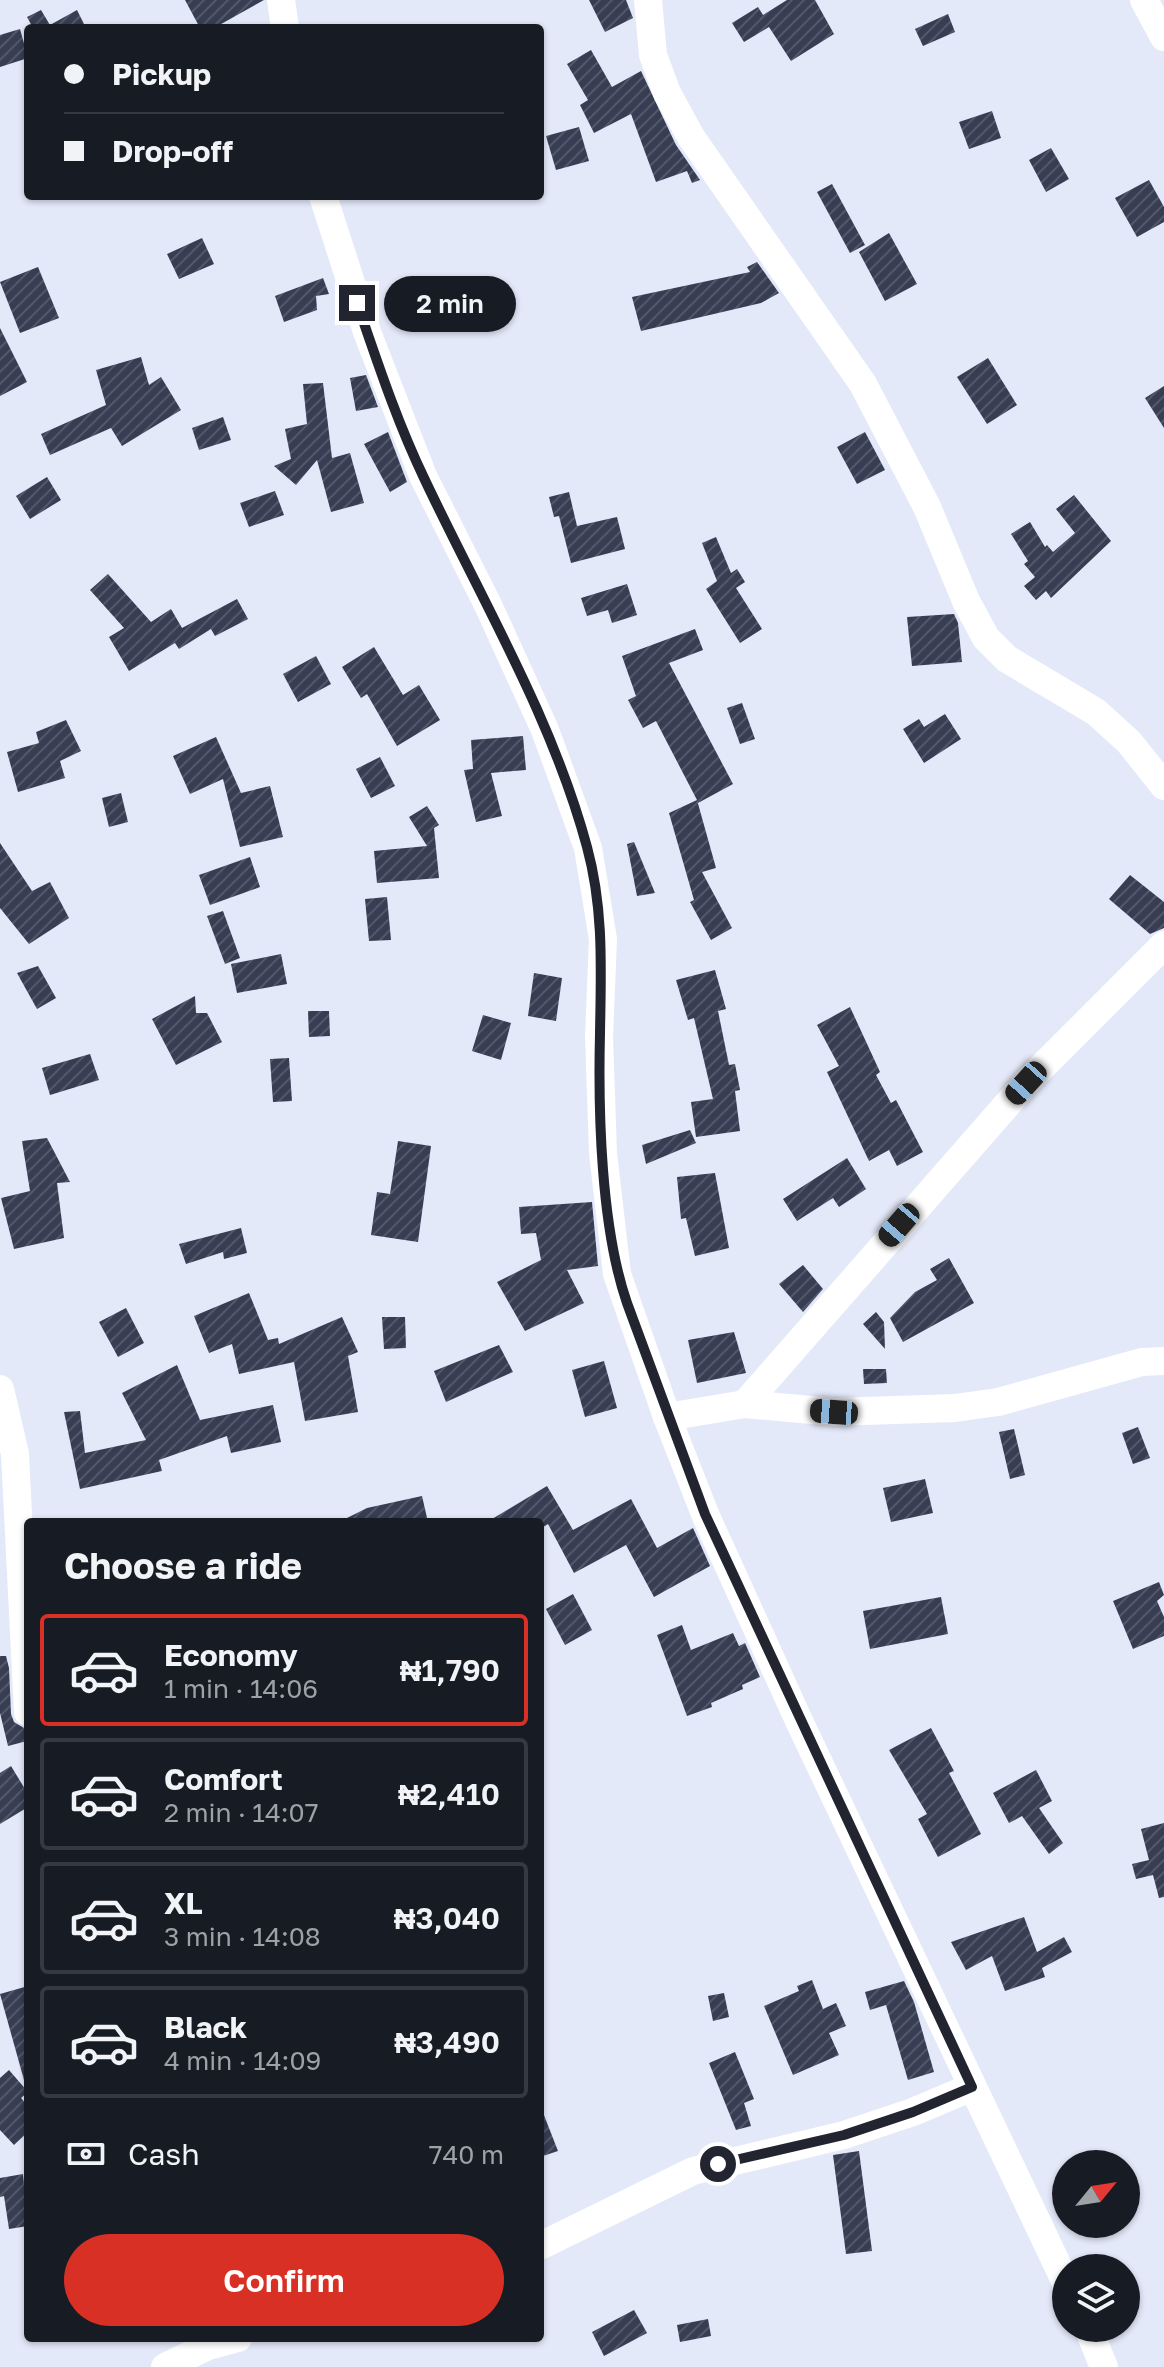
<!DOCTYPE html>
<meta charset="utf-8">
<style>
:root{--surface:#171b24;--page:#242831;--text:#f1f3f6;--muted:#9ea1a6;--line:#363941;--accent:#d93025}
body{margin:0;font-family:"Golos Text",sans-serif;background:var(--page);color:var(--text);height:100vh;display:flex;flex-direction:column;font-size:30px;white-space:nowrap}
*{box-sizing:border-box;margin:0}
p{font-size:26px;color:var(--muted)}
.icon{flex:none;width:44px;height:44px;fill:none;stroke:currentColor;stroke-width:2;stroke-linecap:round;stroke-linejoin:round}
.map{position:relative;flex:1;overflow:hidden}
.panel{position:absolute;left:24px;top:1518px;width:520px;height:824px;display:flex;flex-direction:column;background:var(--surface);border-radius:8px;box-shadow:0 2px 6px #0004}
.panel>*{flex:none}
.top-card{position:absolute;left:24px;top:24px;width:520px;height:176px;border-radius:8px;box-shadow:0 2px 6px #0004;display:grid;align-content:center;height:176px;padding:0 40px;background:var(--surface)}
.needle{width:52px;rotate:60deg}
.fabs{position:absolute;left:1052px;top:2150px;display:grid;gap:16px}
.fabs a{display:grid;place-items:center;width:88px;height:88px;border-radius:50%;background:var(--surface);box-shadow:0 2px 6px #0004;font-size:40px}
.end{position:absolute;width:36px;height:36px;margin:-18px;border:10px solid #222530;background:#fff;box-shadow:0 0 0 4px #fff}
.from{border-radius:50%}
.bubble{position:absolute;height:56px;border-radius:28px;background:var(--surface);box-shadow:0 2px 6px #0004;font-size:26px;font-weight:600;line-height:56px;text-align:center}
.car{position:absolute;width:24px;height:48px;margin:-24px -12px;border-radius:10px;box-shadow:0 0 6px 2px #0007;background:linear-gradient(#222 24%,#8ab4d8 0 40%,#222 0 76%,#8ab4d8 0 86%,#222 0)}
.top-card b{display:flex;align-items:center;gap:28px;height:76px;font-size:30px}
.top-card b+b{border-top:2px solid var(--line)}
.top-card i{width:20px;height:20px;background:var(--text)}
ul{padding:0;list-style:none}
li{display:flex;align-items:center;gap:24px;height:112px;margin:0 16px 12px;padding:0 24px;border:4px solid var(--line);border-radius:8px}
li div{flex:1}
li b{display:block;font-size:30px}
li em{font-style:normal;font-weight:600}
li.on{border-color:var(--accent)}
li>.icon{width:72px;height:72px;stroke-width:1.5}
h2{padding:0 40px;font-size:36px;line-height:96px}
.pay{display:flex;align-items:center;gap:20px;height:88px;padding:0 40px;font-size:30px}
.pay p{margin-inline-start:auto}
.cta{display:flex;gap:16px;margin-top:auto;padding:16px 40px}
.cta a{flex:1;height:92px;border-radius:48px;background:var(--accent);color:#fff;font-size:32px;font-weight:600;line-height:92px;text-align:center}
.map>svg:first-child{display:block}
.building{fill:url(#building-hatch)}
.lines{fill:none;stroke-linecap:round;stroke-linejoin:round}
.minor{stroke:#fff;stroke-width:28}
.route{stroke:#222530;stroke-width:10}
</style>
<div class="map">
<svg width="1164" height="2367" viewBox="0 0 1164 2367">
<defs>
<pattern id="building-hatch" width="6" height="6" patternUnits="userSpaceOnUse" patternTransform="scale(2)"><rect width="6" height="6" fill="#373d53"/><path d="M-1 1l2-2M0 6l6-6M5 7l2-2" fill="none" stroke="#525769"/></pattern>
</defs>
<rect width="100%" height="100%" fill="#e4e9fa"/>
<g class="building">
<path d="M185,0h79l-50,28h-14z"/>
<path d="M589,0h37l7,18 -28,14z"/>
<path d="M787,0h28l19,34 -43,27 -22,-34 -25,15 -12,-19 26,-16 5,8z"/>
<path d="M41,10l9,15 27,-15 9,18h-53l-6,-11z"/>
<path d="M948,14l7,18 -32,14 -8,-17z"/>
<path d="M20,29l8,29 -28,9v-32z"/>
<path d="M591,50l21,37 29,-16 35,74 24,35 -8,3 -5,-12 -31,11 -25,-68 -37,19 -14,-28 8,-5 -21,-36z"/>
<path d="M992,111l9,27 -32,11 -10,-27z"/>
<path d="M579,127l10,34 -33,9 -10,-34z"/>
<path d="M1051,148l18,31 -23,13 -17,-32z"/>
<path d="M1149,180l15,27v15l-27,15 -22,-39z"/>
<path d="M832,184l33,61 -15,8 -33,-61z"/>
<path d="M889,233l28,51 -32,17 -26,-49z"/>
<path d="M202,238l12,26 -35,15 -12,-25z"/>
<path d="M757,262l22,31 -18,10 -120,28 -9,-34 118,-25 -3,-5z"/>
<path d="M38,267l21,51 -39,15 -20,-51z"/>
<path d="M323,278l6,16 -13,2 1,14 -33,12 -9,-26z"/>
<path d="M0,328l27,54 -27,14z"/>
<path d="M141,357l8,28 12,-8 20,33 -59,36 -11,-18 -61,27 -9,-21 65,-29 -10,-35z"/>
<path d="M988,358l29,47 -30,19 -30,-47z"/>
<path d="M366,375l12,32 -22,4 -6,-33z"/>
<path d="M323,383l9,75 18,-5 14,50 -33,9 -14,-52 -21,25 -22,-19 17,-7 -6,-30 22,-5 -4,-40z"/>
<path d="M1164,386v42l-19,-30z"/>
<path d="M223,417l8,23 -32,10 -7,-22z"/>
<path d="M388,432l19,50 -17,10 -26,-48z"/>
<path d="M865,432l20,38 -28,14 -20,-37z"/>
<path d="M47,477l14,23 -31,19 -14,-23z"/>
<path d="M275,491l9,24 -35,12 -9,-24z"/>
<path d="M569,492l8,34 40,-9 8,32 -54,14 -12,-47 -5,1 -5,-20z"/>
<path d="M1074,495l37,46 -60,57 -5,-7 -10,9 -12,-14 11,-9 -11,-13 4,-3 -17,-27 19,-12 15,25 2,-2 6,7 22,-19 -19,-24z"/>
<path d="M716,537l15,36 6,-4 8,13 -9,6 26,41 -22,14 -34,-54 11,-8 -15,-38z"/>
<path d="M108,574l43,48 20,-13 11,19 55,-29 11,20 -33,17 -4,-7 -32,20 -4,-6 -46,28 -20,-34 15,-9 -34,-38z"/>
<path d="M627,584l10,31 -25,8 -4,-13 -21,6 -6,-18z"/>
<path d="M954,614l4,9 4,39 -50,4 -5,-49z"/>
<path d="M695,629l8,21 -34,13 64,121 -35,19 -1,-3 19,68 -14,4 30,56 -21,12 -21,-38 4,-2 -25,-87 28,-13 -41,-79 -13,7 -15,-28 8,-4 -14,-40z"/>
<path d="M374,647l29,48 16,-10 21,35 -43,26 -30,-52 -6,4 -19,-31z"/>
<path d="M316,656l15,28 -33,18 -15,-28z"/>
<path d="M742,703l13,36 -15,5 -13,-36z"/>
<path d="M945,714l16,25 -37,24 -21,-34 16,-10 5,8z"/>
<path d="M66,720l15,31 -21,10 5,17 -47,14 -11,-40 32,-9 -3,-11z"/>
<path d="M523,736l3,34 -35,3 11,43 -26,6 -12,-52 9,-1 -2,-29z"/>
<path d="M216,737l25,56 29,-7 13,51 -43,10 -17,-68 -33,15 -17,-38z"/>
<path d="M380,757l15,29 -24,12 -15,-29z"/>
<path d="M121,793l7,29 -19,5 -7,-29z"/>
<path d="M427,806l12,19 -5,3 5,50 -62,5 -3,-32 53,-5 -18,-29z"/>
<path d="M634,842l21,51 -18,3 -10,-52z"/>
<path d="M0,843l32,48 18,-9 19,36 -40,26 -29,-36z"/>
<path d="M250,857l10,30 -50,18 -11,-30z"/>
<path d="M1130,875l34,27v26l-14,6 -41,-35z"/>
<path d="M387,897l4,43 -22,1 -4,-42z"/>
<path d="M223,911l17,47 -15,6 -18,-48z"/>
<path d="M281,954l6,30 -50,9 -6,-29z"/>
<path d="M38,966l18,32 -19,11 -20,-36z"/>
<path d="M715,970l11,39 -8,2 11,54 6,-1 5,26 -5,1 5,40 -44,6 -5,-35 22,-3 -19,-81 -6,2 -12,-40z"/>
<path d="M534,973l28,5 -6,43 -28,-5z"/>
<path d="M195,996l1,17h11l15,29 -46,23 -24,-46z"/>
<path d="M850,1007l30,65 -4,3 15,28 5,-3 27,52 -26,14 -8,-16 -20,11 -42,-89 12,-6 -22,-41z"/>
<path d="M308,1011h21l1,25 -21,1z"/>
<path d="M483,1015l28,8 -10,37 -29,-9z"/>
<path d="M90,1054l9,26 -49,15 -8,-27z"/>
<path d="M289,1058l3,43 -19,1 -3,-43z"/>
<path d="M690,1130l6,13 -50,21 -4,-19z"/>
<path d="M47,1138l23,44 -13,1 7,55 -50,11 -13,-51 29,-7 -8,-50z"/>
<path d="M398,1141l33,5 -13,96 -47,-7 6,-43 13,2z"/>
<path d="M847,1158l19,31 -27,18 -6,-9 -36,23 -14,-22z"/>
<path d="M715,1173l14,75 -34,8 -9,-38 -5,1 -4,-42z"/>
<path d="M592,1202l6,64 -31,4 17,33 -59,28 -28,-49 44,-22 -5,-27 -15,1 -2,-27z"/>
<path d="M241,1228l6,25 -23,6 -1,-7 -37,12 -7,-20z"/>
<path d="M949,1258l25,45 -71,39 -13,-24 25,-26 22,-12 -7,-11z"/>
<path d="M803,1265l20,24 -20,23 -24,-28z"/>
<path d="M249,1293l19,47 10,-2 1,6 63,-27 16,35 -10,4 10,56 -53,9 -11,-59 -55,12 -7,-30 -23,9 -15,-37z"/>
<path d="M126,1308l18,35 -26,14 -19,-35z"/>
<path d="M876,1312l8,10 1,27 -22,-25z"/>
<path d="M382,1317h23l1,31 -22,1z"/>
<path d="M734,1332l12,41 -49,10 -9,-43z"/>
<path d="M499,1345l14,27 -67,30 -12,-31z"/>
<path d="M604,1361l13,47 -32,9 -13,-47z"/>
<path d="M177,1365l23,55 73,-15 8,37 -50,11 -4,-17 -68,24 3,11 -82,18 -16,-77 16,-1 5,42 61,-13 -24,-47z"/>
<path d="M863,1369h23l1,14 -23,1z"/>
<path d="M1138,1427l12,31 -17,6 -11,-31z"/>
<path d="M1014,1429l11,46 -15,4 -11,-47z"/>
<path d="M925,1479l8,34 -42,9 -8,-34z"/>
<path d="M547,1486l26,44 58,-31 26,49 36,-20 17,38 -56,31 -28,-52 -52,28 -26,-49 -8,5v-7h-53z"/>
<path d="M422,1496l6,26h-89l28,-14z"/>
<path d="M1159,1582l5,13 -7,6 7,16v19l-31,13 -20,-48z"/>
<path d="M573,1594l19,36 -27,15 -19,-36z"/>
<path d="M941,1597l7,37 -78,15 -7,-38z"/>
<path d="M682,1625l9,25 42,-17 6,13 6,-3 15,34 -18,8 1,4 -32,14 1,4 -25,9 -30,-81z"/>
<path d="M0,1656h6l3,12 2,46 3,8 10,6 3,13 -19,5 -8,-33z"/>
<path d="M931,1728l23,43 -5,2 32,61 -43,23 -20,-38 9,-5 -38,-64z"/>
<path d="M11,1766l17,28v13l-28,17v-51z"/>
<path d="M1036,1770l16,31 -13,7 24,35 -14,11 -27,-38 -13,7 -16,-30z"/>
<path d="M1164,1823v74l-5,1 -6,-23 -17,4 -4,-15 17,-4 -8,-31z"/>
<path d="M1024,1917l13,35 27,-15 8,15 -30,16 3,9 -40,14 -13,-35 -26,14 -15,-28z"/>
<path d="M812,1980l11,29 13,-6 10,23 -17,7 10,22 -46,20 -29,-69 35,-15 -2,-5z"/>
<path d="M904,1981l10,21 20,70 -26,8 -22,-75 -16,5 -5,-18z"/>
<path d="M28,1986v94h-4l-24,-86z"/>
<path d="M724,1993l5,24 -16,4 -5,-25z"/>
<path d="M735,2052l19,47 -10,4 7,23 -15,4 -27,-67z"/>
<path d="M9,2070l19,22 -7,6 7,8v26l-14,13 -14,-15v-52z"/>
<path d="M540,2105l18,46 -18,6z"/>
<path d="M859,2151l13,100 -26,3 -13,-99z"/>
<path d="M23,2174l5,52 -19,3 -5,-33 -4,1v-19z"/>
<path d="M634,2310l13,23 -43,23 -12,-24z"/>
<path d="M708,2319l3,17 -31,6 -3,-17z"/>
</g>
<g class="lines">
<g class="minor">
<path d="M281,0l4,28"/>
<path d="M648,0l5,55 14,38 24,44 172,247 64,123 39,94 20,37 21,21 89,53 33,30 35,44"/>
<path d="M1144,0l20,37"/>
<path d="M323,196l44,136 56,144 65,129 57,125 43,118 15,91 -4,98 4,116 14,121 50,143 38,97 95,209 266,560"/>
<path d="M0,1389l15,65 13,258"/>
<path d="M745,1404l281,-321 138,-138"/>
<path d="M667,1417l78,-13 89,8 121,-4 43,-6 144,-40 22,-1"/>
<path d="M540,2246l153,-75 151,-36 69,-23 59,-25"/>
<path d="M1088,2328l16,39"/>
<path d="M165,2367l43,-21 30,-8"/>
</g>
</g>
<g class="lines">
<path class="route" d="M357,303c20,58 40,119 67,175 57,121 128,239 163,369 17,62 14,123 13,186 -2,80 1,195 27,270l78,211 267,573 -59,25 -69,23 -126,29"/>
</g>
</svg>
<div class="fabs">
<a><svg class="needle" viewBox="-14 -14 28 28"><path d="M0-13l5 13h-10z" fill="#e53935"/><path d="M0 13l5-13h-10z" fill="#9ea1a6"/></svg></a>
<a><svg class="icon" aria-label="layers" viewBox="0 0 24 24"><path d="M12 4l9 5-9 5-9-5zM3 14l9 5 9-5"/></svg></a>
</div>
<i class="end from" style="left:718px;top:2164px"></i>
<i class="end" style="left:357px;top:303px"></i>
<div class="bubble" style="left:384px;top:276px;width:132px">2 min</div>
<i class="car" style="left:1026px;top:1083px;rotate:222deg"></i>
<i class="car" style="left:899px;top:1225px;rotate:221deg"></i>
<i class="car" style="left:834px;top:1412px;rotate:274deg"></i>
<div class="top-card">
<b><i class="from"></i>Pickup</b>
<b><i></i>Drop-off</b>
</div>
<section class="panel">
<h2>Choose a ride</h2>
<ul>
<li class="on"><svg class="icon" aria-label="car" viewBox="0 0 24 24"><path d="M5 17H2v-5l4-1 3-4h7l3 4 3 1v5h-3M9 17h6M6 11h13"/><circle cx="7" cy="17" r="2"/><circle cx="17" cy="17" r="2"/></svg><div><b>Economy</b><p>1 min · 14:06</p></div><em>₦1,790</em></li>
<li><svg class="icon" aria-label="car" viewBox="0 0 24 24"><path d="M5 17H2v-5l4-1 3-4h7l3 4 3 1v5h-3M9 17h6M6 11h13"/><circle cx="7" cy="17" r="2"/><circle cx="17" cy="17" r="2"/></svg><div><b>Comfort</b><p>2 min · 14:07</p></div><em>₦2,410</em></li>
<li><svg class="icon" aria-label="car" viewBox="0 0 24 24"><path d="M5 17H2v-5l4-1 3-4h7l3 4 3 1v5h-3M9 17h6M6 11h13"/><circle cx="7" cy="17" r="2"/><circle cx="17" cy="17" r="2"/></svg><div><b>XL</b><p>3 min · 14:08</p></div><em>₦3,040</em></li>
<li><svg class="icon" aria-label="car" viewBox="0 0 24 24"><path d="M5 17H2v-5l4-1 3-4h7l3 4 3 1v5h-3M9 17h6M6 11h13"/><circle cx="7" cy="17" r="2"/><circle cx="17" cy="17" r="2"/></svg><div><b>Black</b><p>4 min · 14:09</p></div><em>₦3,490</em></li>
</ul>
<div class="pay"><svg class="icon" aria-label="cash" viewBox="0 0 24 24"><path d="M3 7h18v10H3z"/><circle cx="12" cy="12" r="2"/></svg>Cash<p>740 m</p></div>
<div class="cta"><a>Confirm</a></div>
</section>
</div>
